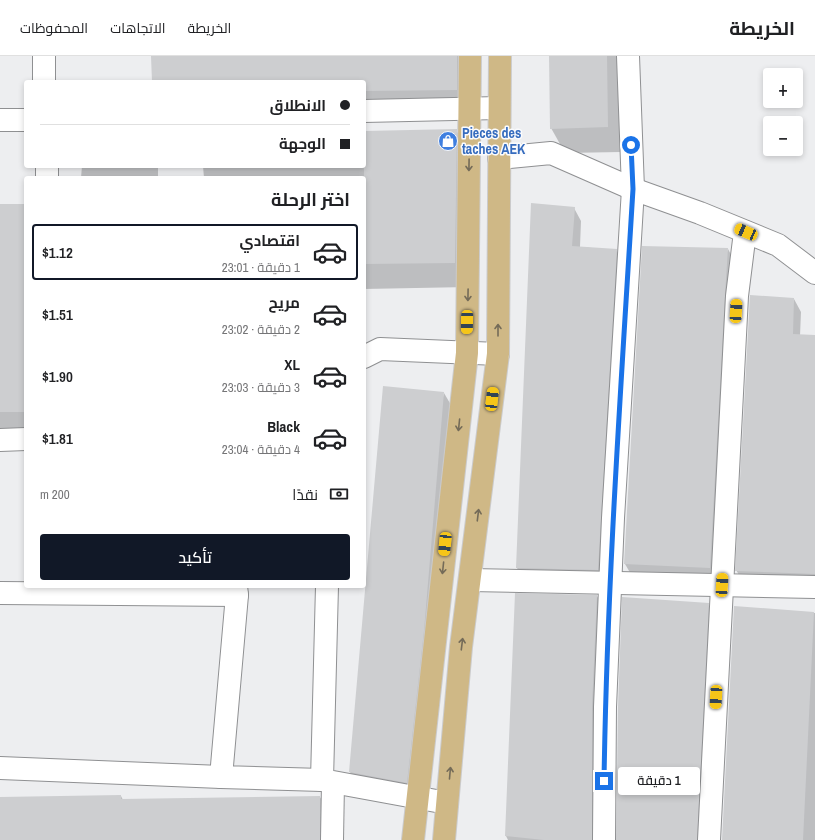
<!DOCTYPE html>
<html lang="ar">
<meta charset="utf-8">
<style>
:root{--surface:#fff;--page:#f2f2f2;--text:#202124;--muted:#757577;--line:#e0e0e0;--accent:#111827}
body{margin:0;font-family:"Archivo Narrow",Cairo,sans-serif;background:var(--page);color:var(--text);direction:rtl;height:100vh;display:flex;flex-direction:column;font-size:15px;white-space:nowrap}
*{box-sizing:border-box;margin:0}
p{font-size:13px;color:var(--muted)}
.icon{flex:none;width:22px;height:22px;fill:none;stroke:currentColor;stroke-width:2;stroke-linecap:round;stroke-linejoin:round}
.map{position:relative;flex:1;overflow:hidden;direction:ltr}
.panel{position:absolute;left:24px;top:120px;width:342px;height:412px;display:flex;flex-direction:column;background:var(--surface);border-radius:4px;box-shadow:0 2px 6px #0003;direction:rtl}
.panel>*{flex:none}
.guide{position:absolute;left:24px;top:24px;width:342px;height:88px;border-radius:4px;box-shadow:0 2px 6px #0003;direction:rtl;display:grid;align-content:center;height:88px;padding:0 16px;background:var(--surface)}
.controls{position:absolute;left:763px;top:12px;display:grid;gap:8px}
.controls a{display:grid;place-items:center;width:40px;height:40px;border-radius:4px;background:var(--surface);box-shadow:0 2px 6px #0003;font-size:20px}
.end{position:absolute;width:18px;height:18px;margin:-9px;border:5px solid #1a73e8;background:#fff;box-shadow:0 0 0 2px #fff}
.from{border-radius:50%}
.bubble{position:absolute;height:28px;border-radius:4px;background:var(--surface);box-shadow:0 2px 6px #0003;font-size:13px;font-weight:600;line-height:28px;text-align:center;direction:rtl}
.car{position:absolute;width:12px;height:24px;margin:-12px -6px;border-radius:5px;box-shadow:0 0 3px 1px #0007;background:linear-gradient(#f5c518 24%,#345 0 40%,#f5c518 0 76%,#345 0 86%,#f5c518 0)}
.guide b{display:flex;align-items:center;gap:14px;height:38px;font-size:15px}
.guide b+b{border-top:1px solid var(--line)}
.guide i{width:10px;height:10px;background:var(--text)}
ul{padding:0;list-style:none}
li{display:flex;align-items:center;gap:12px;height:56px;margin:0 8px 6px;padding:0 8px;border:2px solid transparent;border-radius:4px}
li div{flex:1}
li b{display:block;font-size:15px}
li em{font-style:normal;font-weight:600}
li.current{border-color:var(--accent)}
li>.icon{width:36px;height:36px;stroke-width:1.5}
h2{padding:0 16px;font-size:18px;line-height:48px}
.pay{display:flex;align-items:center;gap:10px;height:44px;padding:0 16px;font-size:15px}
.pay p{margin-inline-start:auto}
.cta{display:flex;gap:8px;margin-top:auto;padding:8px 16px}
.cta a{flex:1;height:46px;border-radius:4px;background:var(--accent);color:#fff;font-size:16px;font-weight:600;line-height:46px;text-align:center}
header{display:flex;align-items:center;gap:24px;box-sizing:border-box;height:56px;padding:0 20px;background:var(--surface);border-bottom:1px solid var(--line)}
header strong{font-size:19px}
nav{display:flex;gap:22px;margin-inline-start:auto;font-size:14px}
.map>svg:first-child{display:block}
.shadow{fill:#0003}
.building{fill:#cdced0}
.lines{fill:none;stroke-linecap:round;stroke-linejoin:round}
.minor-casing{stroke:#8f9092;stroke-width:24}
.major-casing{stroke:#cbcbcc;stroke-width:24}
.minor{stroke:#fff;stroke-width:22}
.major{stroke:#cfb886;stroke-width:22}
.oneway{stroke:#746b58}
.route{stroke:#1a73e8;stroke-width:5}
.labels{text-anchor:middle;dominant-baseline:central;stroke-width:3;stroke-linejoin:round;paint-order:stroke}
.shop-label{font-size:14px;font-weight:bold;fill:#366cbe;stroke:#fafbfd;text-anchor:start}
</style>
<header>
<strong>الخريطة</strong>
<nav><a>الخريطة</a><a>الاتجاهات</a><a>المحفوظات</a></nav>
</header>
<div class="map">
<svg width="815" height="784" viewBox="0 0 815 784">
<rect width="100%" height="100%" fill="#edeef0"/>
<g class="shadow">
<path d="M152,0h318l1,58 -107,2v-34h-211z"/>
<path d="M550,0h70l1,96 -56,1 -14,-25z"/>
<path d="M456,74l14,25 -1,132 -105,2v-111h-160l-1,-12h161v-34z"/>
<path d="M82,110h76v12h-77z"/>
<path d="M532,148l42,4 7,13 -1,26 36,3 8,12 -19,321 -81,-2 -7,-13z"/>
<rect x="0" y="149" width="26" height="231"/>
<path d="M728,193l7,13 -18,318 -85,-4 -7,-12z"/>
<path d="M794,243l7,13 -1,24h15v250l-71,-3 -8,-13z"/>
<path d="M444,337l7,12 -37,390 -56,-10 -8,-13z"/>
<path d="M516,538l81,2 7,13 -6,231h-90l-2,-4z"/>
<path d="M708,548l7,12 -11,224h-86z"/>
<path d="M735,551l80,6v227h-92z"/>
<path d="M121,740l2,4 197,-3 14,24v19h-334v-42z"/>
</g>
<g class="building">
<path d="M151,0h306v34l-93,1v-9h-212z"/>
<path d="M549,0h58l1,71 -58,2z"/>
<path d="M457,73l-2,134 -91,1v-133z"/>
<path d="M531,147l44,4 -3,39 45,3 -19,321 -82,-2z"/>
<rect x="0" y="148" width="26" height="208"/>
<path d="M642,190l86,2 -3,47 -15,273 -86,-4z"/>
<path d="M750,239l44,3 -1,36 22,1v239l-80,-3z"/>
<path d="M383,330l61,6 -20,239 -17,152 -58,-11z"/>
<path d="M515,537l82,2 -5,112v133h-48l-39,-4z"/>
<path d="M622,541l87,6 -12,237h-81l2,-133z"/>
<path d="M734,550l80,6 -11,228h-81z"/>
<path d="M121,739v4l199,-3v44h-320v-43z"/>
</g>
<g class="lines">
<defs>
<g id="minor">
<path d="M44,0v26"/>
<path d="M364,55l135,-3"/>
<path d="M0,64h26"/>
<path d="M499,102l52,-5 82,36 67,24 78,32 37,28"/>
<path d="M47,110v12"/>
<path d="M364,301l16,-8 118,5"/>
<path d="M0,384l26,-1"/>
<path d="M470,524l345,7"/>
<path d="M327,530l-5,194 125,23"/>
<path d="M0,537l237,2 -1,-9"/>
<path d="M237,539l-16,182 101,3"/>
<path d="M0,712l221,9"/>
<path d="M332,784l1,-57"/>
<path d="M604,784l1,-133 8,-189 20,-329 -5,-133"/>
<path d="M709,784l28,-544 8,-64"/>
</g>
<g id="major">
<path d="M413,784l54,-487 3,-297"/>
<path d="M444,784l17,-193 37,-293 2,-298"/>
</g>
</defs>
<use href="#minor" class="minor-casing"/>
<use href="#major" class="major-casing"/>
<use href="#minor" class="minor"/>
<use href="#major" class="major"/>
</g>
<defs><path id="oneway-shaft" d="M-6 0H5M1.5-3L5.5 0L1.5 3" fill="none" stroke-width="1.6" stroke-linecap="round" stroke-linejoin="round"/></defs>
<g class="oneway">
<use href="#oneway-shaft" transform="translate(469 109) rotate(91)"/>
<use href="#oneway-shaft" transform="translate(468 239) rotate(91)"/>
<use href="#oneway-shaft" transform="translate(498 274) rotate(-90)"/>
<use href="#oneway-shaft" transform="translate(459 369) rotate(96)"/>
<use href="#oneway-shaft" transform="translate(478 459) rotate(-83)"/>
<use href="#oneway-shaft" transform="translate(443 512) rotate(96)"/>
<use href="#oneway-shaft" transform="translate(462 588) rotate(-83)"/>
<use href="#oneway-shaft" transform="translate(450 717) rotate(-85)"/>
</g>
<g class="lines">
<path class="route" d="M604,725c3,-198 17,-395 29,-592l-2,-44"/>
</g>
<defs>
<symbol id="shop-disc" viewBox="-11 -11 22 22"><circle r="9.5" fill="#3f7fe0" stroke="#fafbfd"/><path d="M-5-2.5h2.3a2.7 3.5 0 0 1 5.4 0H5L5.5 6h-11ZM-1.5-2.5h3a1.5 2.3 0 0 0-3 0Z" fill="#fff"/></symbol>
</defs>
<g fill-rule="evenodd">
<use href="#shop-disc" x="437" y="74" width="22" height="22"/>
</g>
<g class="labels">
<g class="shop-label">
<text x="462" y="77">Pieces des<tspan x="462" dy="16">taches AEK</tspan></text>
</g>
</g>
</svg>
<div class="controls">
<a>+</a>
<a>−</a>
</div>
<i class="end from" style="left:631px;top:89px"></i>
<i class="end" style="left:604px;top:725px"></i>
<div class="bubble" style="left:618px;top:711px;width:82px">1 دقيقة</div>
<i class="car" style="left:746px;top:176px;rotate:293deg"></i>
<i class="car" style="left:736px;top:255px;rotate:3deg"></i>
<i class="car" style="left:467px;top:266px;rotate:181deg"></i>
<i class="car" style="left:492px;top:343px;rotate:7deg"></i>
<i class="car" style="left:445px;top:488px;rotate:186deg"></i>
<i class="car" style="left:722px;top:529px;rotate:3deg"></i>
<i class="car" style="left:716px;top:641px;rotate:183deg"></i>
<div class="guide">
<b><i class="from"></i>الانطلاق</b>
<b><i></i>الوجهة</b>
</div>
<section class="panel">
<h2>اختر الرحلة</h2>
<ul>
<li class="current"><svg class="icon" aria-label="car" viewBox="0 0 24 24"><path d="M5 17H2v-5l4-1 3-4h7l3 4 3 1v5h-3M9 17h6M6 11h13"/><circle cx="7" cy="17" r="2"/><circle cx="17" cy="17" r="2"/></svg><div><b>اقتصادي</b><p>1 دقيقة · 23:01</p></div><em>$1.12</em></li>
<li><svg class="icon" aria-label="car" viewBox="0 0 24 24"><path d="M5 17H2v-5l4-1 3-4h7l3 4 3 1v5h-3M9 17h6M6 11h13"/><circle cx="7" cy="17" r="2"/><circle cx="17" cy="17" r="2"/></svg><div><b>مريح</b><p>2 دقيقة · 23:02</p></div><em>$1.51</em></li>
<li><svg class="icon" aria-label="car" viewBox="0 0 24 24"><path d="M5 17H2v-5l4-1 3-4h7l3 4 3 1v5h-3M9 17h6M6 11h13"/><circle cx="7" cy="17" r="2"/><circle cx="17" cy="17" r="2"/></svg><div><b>XL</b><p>3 دقيقة · 23:03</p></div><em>$1.90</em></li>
<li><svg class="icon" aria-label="car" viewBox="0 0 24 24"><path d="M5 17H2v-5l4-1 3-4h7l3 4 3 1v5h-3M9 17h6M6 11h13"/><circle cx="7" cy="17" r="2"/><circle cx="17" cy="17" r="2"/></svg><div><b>Black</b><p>4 دقيقة · 23:04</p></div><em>$1.81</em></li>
</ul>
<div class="pay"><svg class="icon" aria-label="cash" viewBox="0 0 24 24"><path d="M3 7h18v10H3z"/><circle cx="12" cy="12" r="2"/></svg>نقدًا<p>200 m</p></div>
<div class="cta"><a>تأكيد</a></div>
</section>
</div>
